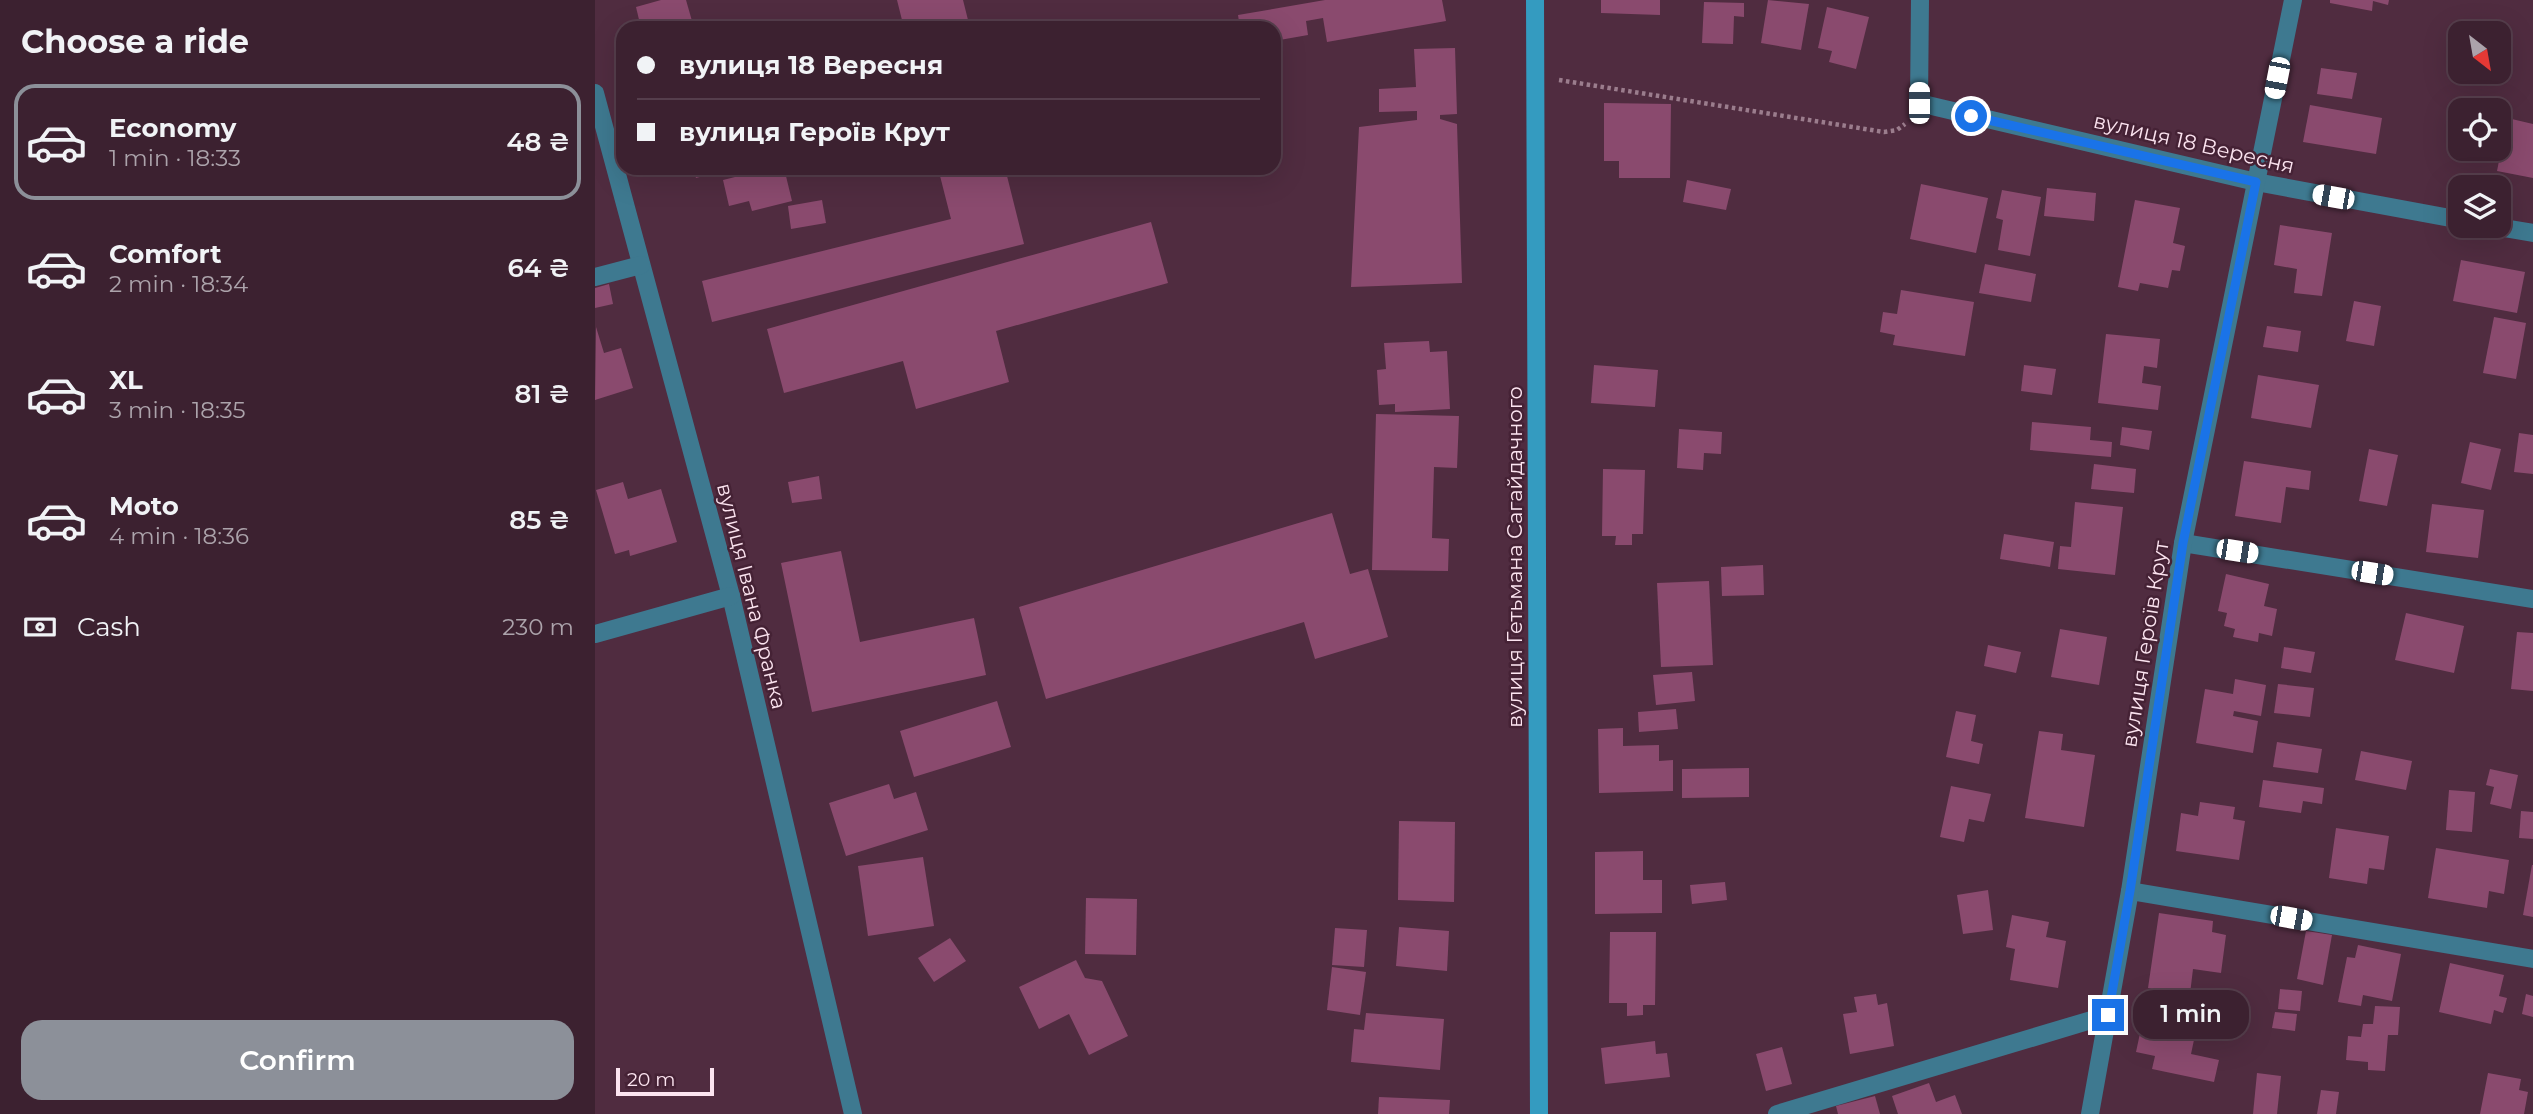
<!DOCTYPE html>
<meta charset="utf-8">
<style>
:root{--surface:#3c2130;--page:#432938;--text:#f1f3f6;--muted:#aca3ab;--line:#553e4c;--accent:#8c9099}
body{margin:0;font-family:Montserrat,sans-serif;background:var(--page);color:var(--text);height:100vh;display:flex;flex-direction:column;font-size:26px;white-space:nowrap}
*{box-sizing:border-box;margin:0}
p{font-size:23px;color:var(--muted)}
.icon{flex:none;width:38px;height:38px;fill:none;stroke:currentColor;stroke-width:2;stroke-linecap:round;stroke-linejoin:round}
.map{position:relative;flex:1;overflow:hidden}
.side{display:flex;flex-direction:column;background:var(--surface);width:595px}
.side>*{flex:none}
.hud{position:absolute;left:21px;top:21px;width:665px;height:154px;border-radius:21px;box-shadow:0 7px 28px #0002,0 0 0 2px var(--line);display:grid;align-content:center;height:154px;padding:0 21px;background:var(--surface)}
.needle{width:46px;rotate:149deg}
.tools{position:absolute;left:1853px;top:21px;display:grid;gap:14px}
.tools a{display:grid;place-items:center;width:63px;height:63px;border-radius:14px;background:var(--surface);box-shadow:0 7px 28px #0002,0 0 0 2px var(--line);font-size:35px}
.scale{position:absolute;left:21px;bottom:18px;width:98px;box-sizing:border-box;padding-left:7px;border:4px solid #fce4f0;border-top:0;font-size:19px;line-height:24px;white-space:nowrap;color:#fce4f0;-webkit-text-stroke:5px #452235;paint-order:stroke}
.end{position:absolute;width:32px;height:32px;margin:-16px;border:9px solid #1a73e8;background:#fff;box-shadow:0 0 0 4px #fff}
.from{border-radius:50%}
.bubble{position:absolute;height:49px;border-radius:21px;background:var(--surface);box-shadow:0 7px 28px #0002,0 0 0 2px var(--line);font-size:23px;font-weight:600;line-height:49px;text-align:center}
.car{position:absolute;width:21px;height:42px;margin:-21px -10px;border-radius:9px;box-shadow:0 0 5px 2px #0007;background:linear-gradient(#fff 24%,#345 0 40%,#fff 0 76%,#345 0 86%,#fff 0)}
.hud b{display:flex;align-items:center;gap:24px;height:66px;font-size:26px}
.hud b+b{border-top:2px solid var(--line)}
.hud i{width:18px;height:18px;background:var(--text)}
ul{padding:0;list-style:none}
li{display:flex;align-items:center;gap:21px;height:116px;margin:0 14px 10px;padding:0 7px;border:4px solid transparent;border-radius:21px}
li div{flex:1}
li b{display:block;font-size:26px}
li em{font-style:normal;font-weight:600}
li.current{border-color:var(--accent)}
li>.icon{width:63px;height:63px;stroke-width:1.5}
h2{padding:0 21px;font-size:32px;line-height:84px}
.pay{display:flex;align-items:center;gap:18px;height:77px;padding:0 21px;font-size:26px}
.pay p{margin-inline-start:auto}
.primary-button{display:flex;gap:14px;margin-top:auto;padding:14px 21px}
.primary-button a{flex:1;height:80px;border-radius:21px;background:var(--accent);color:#fff;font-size:28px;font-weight:600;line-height:80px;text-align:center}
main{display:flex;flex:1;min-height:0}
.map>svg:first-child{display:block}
.building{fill:#8a4a6e}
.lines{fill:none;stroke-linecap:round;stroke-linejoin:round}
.path{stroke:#9b7d8d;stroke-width:4.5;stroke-dasharray:3.5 3.5;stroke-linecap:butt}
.street{stroke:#3e7990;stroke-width:18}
.secondary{stroke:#349bc0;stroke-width:18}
.route{stroke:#1a73e8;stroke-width:9}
.labels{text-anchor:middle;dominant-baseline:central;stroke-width:5;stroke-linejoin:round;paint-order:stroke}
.street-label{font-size:21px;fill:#fce4f0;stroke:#452235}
</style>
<main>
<section class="side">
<h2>Choose a ride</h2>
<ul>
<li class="current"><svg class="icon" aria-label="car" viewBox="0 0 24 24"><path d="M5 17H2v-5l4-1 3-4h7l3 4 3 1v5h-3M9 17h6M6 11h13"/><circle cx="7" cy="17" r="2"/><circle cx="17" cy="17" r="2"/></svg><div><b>Economy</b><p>1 min · 18:33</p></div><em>48 ₴</em></li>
<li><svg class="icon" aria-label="car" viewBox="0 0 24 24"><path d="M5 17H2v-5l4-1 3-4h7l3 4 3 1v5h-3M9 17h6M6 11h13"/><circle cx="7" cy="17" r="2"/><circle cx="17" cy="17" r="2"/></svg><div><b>Comfort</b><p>2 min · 18:34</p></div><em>64 ₴</em></li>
<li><svg class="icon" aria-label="car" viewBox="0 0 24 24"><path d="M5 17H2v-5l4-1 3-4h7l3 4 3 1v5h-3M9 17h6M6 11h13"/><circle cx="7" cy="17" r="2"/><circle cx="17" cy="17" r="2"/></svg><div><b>XL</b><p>3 min · 18:35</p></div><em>81 ₴</em></li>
<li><svg class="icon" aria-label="car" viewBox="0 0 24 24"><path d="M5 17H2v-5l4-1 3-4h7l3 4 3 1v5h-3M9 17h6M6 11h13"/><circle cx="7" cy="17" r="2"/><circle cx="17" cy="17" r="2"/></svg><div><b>Moto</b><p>4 min · 18:36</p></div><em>85 ₴</em></li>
</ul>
<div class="pay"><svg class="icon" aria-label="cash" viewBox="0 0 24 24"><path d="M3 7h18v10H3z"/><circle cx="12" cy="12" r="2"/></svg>Cash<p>230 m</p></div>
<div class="primary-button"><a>Confirm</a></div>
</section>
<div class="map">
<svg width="1938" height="1114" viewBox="0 0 1938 1114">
<rect width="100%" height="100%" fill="#502c40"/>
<g class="building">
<path d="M66,0h25l8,28h-53l-5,-21z"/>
<path d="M302,0h66l7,28h-66z"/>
<path d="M730,0h117l4,21 -119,21 -4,-24 -17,3 2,14 -34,6v-13h-34l-2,-13z"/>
<path d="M1006,0h59v15l-59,-2z"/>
<path d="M1173,0l41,4 -8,46 -40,-7z"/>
<path d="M1735,0h59l-1,5 -15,-4 -1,10 -42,-8z"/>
<path d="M1109,2l40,1v14l-10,-1 -1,28 -31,-1z"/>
<path d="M1232,7l42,10 -13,52 -27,-7 3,-11 -14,-3z"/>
<path d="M860,48l2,66 -17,1v4l17,5 5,159 -111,4 8,-160 58,-7v-9l-38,1v-23l37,-2 -2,-38z"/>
<path d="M1726,68l36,5 -5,26 -35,-5z"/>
<path d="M1009,103l67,1 -1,74h-51v-17h-15z"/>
<path d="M1715,105l72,13 -6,36 -73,-12z"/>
<path d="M1904,116l34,8v54l-36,-7 3,-15 -21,-5v-2h20z"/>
<path d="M98,168h36v1l-33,9z"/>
<path d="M176,168h3l2,7 9,-3 7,29 -40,10 -3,-10 -20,5 -6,-26z"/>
<path d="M343,168h67l19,76 -312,78 -10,-41 249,-62z"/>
<path d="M1092,180l44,9 -5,21 -43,-8z"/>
<path d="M1326,184l67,14 -12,55 -66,-14z"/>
<path d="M1452,188l49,5 -2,28 -50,-5z"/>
<path d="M1407,190l39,7 -11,59 -32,-6 5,-30 -7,-2z"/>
<path d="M227,200l4,23 -35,6 -3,-23z"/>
<path d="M1540,200l45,8 -7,35 12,3 -5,25 -8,-1 -4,18 -28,-5 -2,8 -20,-4z"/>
<path d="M556,222l17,61 -172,48 13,51 -93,27 -13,-48 -119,32 -17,-64z"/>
<path d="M1685,225l52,8 -10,63 -28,-3 3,-24 -23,-4z"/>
<path d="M1866,260l64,12 -8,41 -64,-12z"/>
<path d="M1390,264l51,10 -5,28 -52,-9z"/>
<path d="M14,284l4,20 -18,4v-20z"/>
<path d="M1306,290l73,12 -9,54 -72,-11 2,-10 -15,-3 3,-20 14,2z"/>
<path d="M1759,301l27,5 -7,40 -28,-5z"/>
<path d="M1899,317l32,6 -10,56 -33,-6z"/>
<path d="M1672,326l34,5 -3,21 -35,-5z"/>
<path d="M1,327l8,26 17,-5 12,40 -38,12z"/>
<path d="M1511,334l54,5 -3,29 -13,-2 -2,17 19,3 -3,24 -60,-7z"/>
<path d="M834,341l1,11 17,-1 3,58 -55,3v-8l-16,1 -2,-35 9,-1 -2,-26z"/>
<path d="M999,365l64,5 -3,37 -64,-4z"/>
<path d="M1429,365l32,4 -4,26 -31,-4z"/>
<path d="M1663,375l61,10 -8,43 -60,-10z"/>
<path d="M781,414l83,2 -2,52 -23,-1 -2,71 17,1 -1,32 -76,-1z"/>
<path d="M1437,422l59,5 -1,13 22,2 -1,15 -81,-7z"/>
<path d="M1527,427l30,4 -3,19 -29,-5z"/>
<path d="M1084,429l43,3 -1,22 -17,-1 -1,17 -26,-2z"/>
<path d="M1924,433l14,2v39l-19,-2z"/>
<path d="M1875,442l31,7 -10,41 -30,-7z"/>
<path d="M1774,449l29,6 -11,51 -28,-5z"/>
<path d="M1649,461l67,10 -2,19 -23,-3 -5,36 -46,-7z"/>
<path d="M1499,464l42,5 -2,24 -43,-4z"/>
<path d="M1008,469l42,1 -2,64h-11v11h-17l1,-9h-14z"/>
<path d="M224,476l3,23 -30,4 -4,-21z"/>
<path d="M28,482l5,17 33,-10 16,53 -47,14 -1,-6 -14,4 -19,-64z"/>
<path d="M1480,502l48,5 -8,68 -57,-6 2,-23 11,1z"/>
<path d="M1837,504l52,6 -6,48 -52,-6z"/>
<path d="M737,513l18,61 18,-5 20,68 -73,22 -11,-37 -258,77 -27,-92z"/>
<path d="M1409,534l50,8 -4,25 -50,-8z"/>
<path d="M246,551l19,91 114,-24 12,57 -174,37 -31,-149z"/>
<path d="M1168,565l1,30 -42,1 -1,-29z"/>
<path d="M1631,574l43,10 -5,22 13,3 -5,27 -13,-3 -1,9 -25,-5 2,-8 -11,-3 3,-13 -9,-2z"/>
<path d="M1114,581l4,84 -52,2 -4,-84z"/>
<path d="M1811,613l58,13 -10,47 -59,-13z"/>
<path d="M1465,629l47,8 -8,48 -48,-8z"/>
<path d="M1922,632l16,1v58l-22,-2z"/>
<path d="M1393,645l33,7 -5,21 -32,-7z"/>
<path d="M1689,647l31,5 -4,21 -30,-5z"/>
<path d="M1097,672l3,29 -39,4 -3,-30z"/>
<path d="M1640,679l31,6 -5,31 -27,-5 -1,5 25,5 -5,32 -57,-10 9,-54 28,5z"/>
<path d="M1683,684l36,4 -4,29 -36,-4z"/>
<path d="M402,701l14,46 -97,30 -14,-46z"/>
<path d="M1081,709l2,20 -39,3 -1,-20z"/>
<path d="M1361,711l20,4 -5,26 12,3 -4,20 -33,-7z"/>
<path d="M1028,728v18l36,-1v16l14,-1v31l-74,2 -1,-64z"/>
<path d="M1444,731l24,3 -2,16 34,5 -11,72 -59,-9z"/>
<path d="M1682,742l45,7 -4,24 -45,-6z"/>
<path d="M1766,751l51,10 -6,29 -51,-10z"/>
<path d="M1154,768v29l-67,1v-29z"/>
<path d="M1895,769l28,6 -7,34 -21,-5 4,-17 -8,-2z"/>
<path d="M1668,780l61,8 -2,16 -19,-3 -2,12 -42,-6z"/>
<path d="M294,784l5,15 22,-7 12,38 -82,26 -17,-53z"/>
<path d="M1356,786l40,8 -7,28 -15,-3 -5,23 -24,-5z"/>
<path d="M1854,790l26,2 -3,40 -26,-2z"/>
<path d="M1605,802l35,5 -2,12 12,2 -6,39 -63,-9 5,-38 17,3z"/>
<path d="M1926,811l12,1v27l-14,-1z"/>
<path d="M804,821l56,1 -1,80 -56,-2z"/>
<path d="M1741,828l53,8 -5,34 -15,-2 -2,16 -38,-6z"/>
<path d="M1841,848l73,12 -5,34 -15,-3 -2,17 -59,-10z"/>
<path d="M1048,851v29h19v33l-67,1v-62z"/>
<path d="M328,857l11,69 -66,10 -10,-70z"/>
<path d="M1937,865h1v52l-10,-2z"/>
<path d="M1130,882l2,18 -35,4 -2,-19z"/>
<path d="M1393,890l5,40 -30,4 -6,-39z"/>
<path d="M491,898l51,1 -1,56 -51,-1z"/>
<path d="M1564,913l54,8 -1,11 14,3 -5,38 -28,-4 -3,25 -42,-6z"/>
<path d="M1417,915l37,7 -3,15 20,4 -8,47 -48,-8 5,-31 -9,-2z"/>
<path d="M804,927l50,4 -2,40 -51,-5z"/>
<path d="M740,928l32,2 -3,37 -32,-2z"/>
<path d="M1711,931l26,4 -9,50 -26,-6z"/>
<path d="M1015,932h46l-1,73h-12v10l-16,1v-13h-18z"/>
<path d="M355,938l16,23 -32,21 -16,-24z"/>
<path d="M1763,945l43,9 -9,47 -29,-6 -2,11 -23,-4 9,-45 8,1z"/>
<path d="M481,960l9,18 17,3 26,55 -39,19 -20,-41 -30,15 -20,-42z"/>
<path d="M1855,963l54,12 -5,21 8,2 -4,15 -9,-3 -3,14 -52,-12z"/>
<path d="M737,967l34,5 -6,43 -33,-5z"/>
<path d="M1685,989l22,2 -2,20 -22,-2z"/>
<path d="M1281,994l2,11 9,-2 7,43 -44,8 -7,-40 14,-2 -3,-15z"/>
<path d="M1931,994l7,2v21l-11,-3z"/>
<path d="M1780,1006l25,1 -2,28h-10l-3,36 -17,-1v-8l-22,-2 2,-24 13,1 2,-13h10z"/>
<path d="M1550,1010l53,11 -7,33 28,6 -5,22 -62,-13 3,-13 -19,-4z"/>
<path d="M1680,1012l22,2 -2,17 -23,-3z"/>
<path d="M771,1013l78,6 -4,51 -89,-8 3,-33 10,1z"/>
<path d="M1060,1041l1,13 11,-1 3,24 -65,7 -4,-36z"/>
<path d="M1187,1047l10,37 -26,7 -10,-37z"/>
<path d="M1662,1073l24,3 -4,38h-24z"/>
<path d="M1893,1073l33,6 -2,11 9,2 -4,22h-44z"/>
<path d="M1334,1083l7,19 19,-7 7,19h-64l-6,-18z"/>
<path d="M1726,1090l18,2 -3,22h-19z"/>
<path d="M1280,1096l5,18h-42l-2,-8z"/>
<path d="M784,1097l71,3 -1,14h-71z"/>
</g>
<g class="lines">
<path class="path" d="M964,80l325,52 13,-2 8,-6"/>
<g class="street">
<path d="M1325,0l-1,103 337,79 205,38"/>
<path d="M0,93l136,503 122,518"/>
<path d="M1897,226l41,7"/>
<path d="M0,277l46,-12"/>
<path d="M1588,543l350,56"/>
<path d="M0,634l136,-38"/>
<path d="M1535,891l403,68"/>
<path d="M1182,1114l331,-99"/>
<path d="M1495,1114l40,-223 53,-348 110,-543"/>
</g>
<path class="secondary" d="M940,0l4,1114"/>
</g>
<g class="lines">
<path class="route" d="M1376,116l285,66 -73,361 -53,348 -22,124"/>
</g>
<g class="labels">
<g class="street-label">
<text transform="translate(1599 143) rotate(13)">вулиця 18 Вересня</text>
<text transform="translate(919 557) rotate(-90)">вулиця Гетьмана Сагайдачного</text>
<text transform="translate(157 596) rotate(76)">вулиця Івана Франка</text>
<text transform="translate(1550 644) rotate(-81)">вулиця Героїв Крут</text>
</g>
</g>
</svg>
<div class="tools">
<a><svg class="needle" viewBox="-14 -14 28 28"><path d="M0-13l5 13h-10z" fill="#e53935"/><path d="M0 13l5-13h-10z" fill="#aca3ab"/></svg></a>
<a><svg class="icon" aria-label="locate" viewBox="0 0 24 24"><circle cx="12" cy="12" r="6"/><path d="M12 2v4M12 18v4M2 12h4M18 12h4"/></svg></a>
<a><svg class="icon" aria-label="layers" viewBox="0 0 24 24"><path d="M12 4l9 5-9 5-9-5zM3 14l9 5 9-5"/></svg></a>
</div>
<div class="scale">20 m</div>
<i class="end from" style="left:1376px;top:116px"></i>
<i class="end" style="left:1513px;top:1015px"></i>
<div class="bubble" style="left:1538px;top:990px;width:116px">1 min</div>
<i class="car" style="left:1682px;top:78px;rotate:191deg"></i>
<i class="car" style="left:1324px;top:103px;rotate:0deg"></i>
<i class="car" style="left:1738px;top:197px;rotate:280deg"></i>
<i class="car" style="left:1642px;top:551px;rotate:99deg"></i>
<i class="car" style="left:1777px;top:573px;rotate:99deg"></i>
<i class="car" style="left:1696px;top:918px;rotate:100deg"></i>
<div class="hud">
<b><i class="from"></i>вулиця 18 Вересня</b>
<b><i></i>вулиця Героїв Крут</b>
</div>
</div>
</main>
